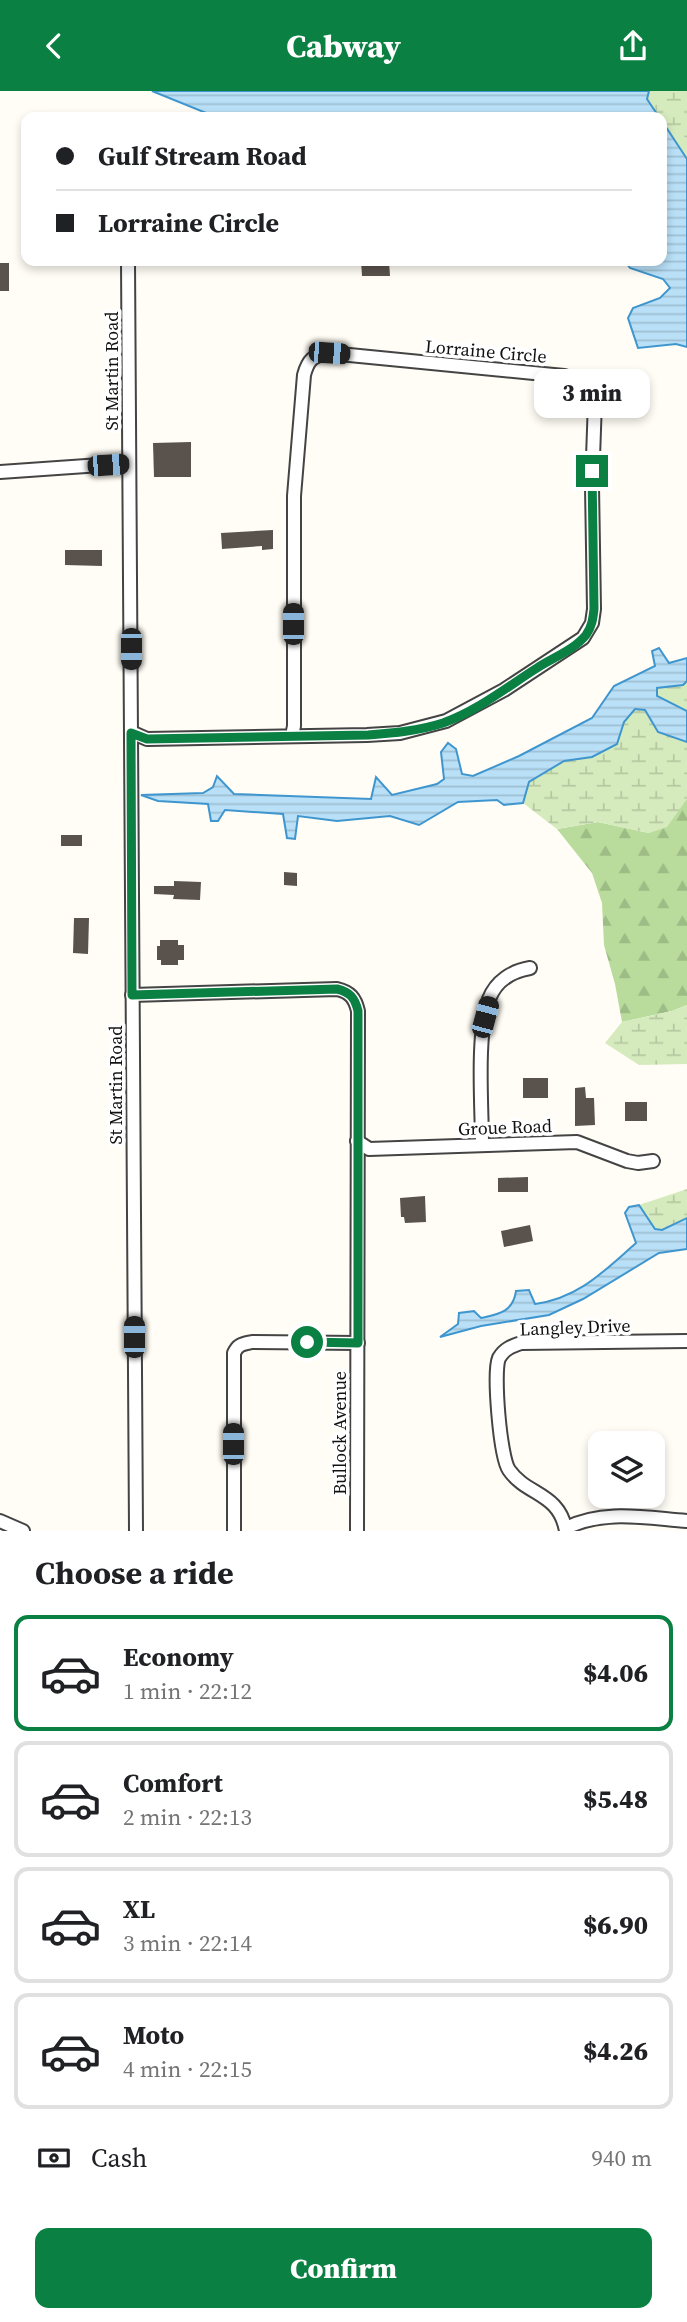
<!DOCTYPE html>
<meta charset="utf-8">
<style>
:root{--surface:#fff;--page:#f6f6f6;--text:#202124;--muted:#757577;--line:#e0e0e0;--accent:#0b8043}
body{margin:0;font-family:"Source Serif 4",serif;background:var(--page);color:var(--text);height:100vh;display:flex;flex-direction:column;font-size:26px;white-space:nowrap}
*{box-sizing:border-box;margin:0}
p{font-size:23px;color:var(--muted)}
.icon{flex:none;width:38px;height:38px;fill:none;stroke:currentColor;stroke-width:2;stroke-linecap:round;stroke-linejoin:round}
.map{position:relative;height:1440px;overflow:hidden}
.sheet{display:flex;flex-direction:column;background:var(--surface);flex:1}
.sheet>*{flex:none}
.hud{position:absolute;left:21px;top:21px;width:646px;height:154px;border-radius:14px;box-shadow:0 4px 10px #0003;display:grid;align-content:center;height:154px;padding:0 35px;background:var(--surface)}
.controls{position:absolute;left:588px;top:1340px;display:grid;gap:14px}
.controls a{display:grid;place-items:center;width:77px;height:77px;border-radius:14px;background:var(--surface);box-shadow:0 4px 10px #0003;font-size:35px}
.end{position:absolute;width:32px;height:32px;margin:-16px;border:9px solid #0b8043;background:#fff;box-shadow:0 0 0 4px #fff}
.from{border-radius:50%}
.bubble{position:absolute;height:49px;border-radius:14px;background:var(--surface);box-shadow:0 4px 10px #0003;font-size:23px;font-weight:800;line-height:49px;text-align:center}
.car{position:absolute;width:21px;height:42px;margin:-21px -10px;border-radius:9px;box-shadow:0 0 5px 2px #0007;background:linear-gradient(#222 24%,#8ab4d8 0 40%,#222 0 76%,#8ab4d8 0 86%,#222 0)}
.hud b{display:flex;align-items:center;gap:24px;height:66px;font-size:26px}
.hud b+b{border-top:2px solid var(--line)}
.hud i{width:18px;height:18px;background:var(--text)}
ul{padding:0;list-style:none}
li{display:flex;align-items:center;gap:21px;height:116px;margin:0 14px 10px;padding:0 21px;border:4px solid var(--line);border-radius:14px}
li div{flex:1}
li b{display:block;font-size:26px}
li em{font-style:normal;font-weight:800}
li.active{border-color:var(--accent)}
li>.icon{width:63px;height:63px;stroke-width:1.5}
h2{padding:0 35px;font-size:32px;line-height:84px}
.pay{display:flex;align-items:center;gap:18px;height:77px;padding:0 35px;font-size:26px}
.pay p{margin-inline-start:auto}
.action{display:flex;gap:14px;margin-top:auto;padding:14px 35px}
.action a{flex:1;height:80px;border-radius:14px;background:var(--accent);color:#fff;font-size:28px;font-weight:800;line-height:80px;text-align:center}
header{display:flex;justify-content:space-between;align-items:center;height:91px;padding:0 35px;background:var(--accent);color:#fff;font-size:32px;font-weight:800}
.map>svg:first-child{display:block}
.forest{fill:url(#forest-firs)}
.wetland{fill:url(#wetland-marsh)}
.water{fill:url(#water-rules);stroke:#3f96cf;stroke-width:2}
.building{fill:#5a524d}
.lines{fill:none;stroke-linecap:round;stroke-linejoin:round}
.street-casing{stroke:#444;stroke-width:16}
.street{stroke:#fff;stroke-width:12}
.route{stroke:#0b8043;stroke-width:9}
.labels{text-anchor:middle;dominant-baseline:central;stroke-width:7;stroke-linejoin:round;paint-order:stroke}
.street-label{font-size:18px;fill:#111;stroke:#fff}
</style>
<header><svg class="icon" aria-label="back" viewBox="0 0 24 24"><path d="M15 5l-7 7 7 7"/></svg>Cabway<svg class="icon" aria-label="share" viewBox="0 0 24 24"><path d="M12 15V3M7 8l5-5 5 5M5 13v7h14v-7"/></svg></header>
<div class="map">
<svg width="687" height="1440" viewBox="0 0 687 1440">
<defs>
<pattern id="forest-firs" width="22" height="20" patternUnits="userSpaceOnUse" patternTransform="scale(1.75)"><rect width="22" height="20" fill="#b9dc9c"/><path d="M5 1l3.5 6h-7zM16 11l3.5 6h-7z" fill="#9ebc85"/></pattern>
<pattern id="wetland-marsh" width="20" height="14" patternUnits="userSpaceOnUse" patternTransform="scale(1.75)"><rect width="20" height="14" fill="#d5ebbd"/><path d="M1 5h8M5 5V1M11 12h8M15 12V8" fill="none" stroke="#b6c8a1"/></pattern>
<pattern id="water-rules" width="6" height="5" patternUnits="userSpaceOnUse" patternTransform="scale(1.75)"><rect width="6" height="5" fill="#b9e0f7"/><path d="M0 2.5h6" fill="none" stroke="#9ebfd3"/></pattern>
</defs>
<rect width="100%" height="100%" fill="#fffdf5"/>
<path class="forest" d="M687,708v206l-15,6 -50,11 -7,-38 -11,-39 -2,-42 -10,-30 -35,-44 41,-7 51,11z"/>
<g class="wetland">
<path d="M649,0h38v68l-25,-38v-4h-3l-12,-18z"/>
<path d="M687,590v30l-30,-15v-8l26,-3z"/>
<path d="M635,618l10,1 13,22 29,10v57l-20,28 -18,6 -51,-11 -41,7 -34,-26 6,-21 35,-21 28,-4 25,-13 7,-22z"/>
<path d="M687,914v59l-48,1 -34,-22 17,-21 50,-11z"/>
<path d="M687,1098v29l-25,12 -8,-1 -15,-24z"/>
</g>
<g class="water">
<path d="M152,0h497l-2,8 12,18h-443z"/>
<path d="M662,30l25,38v188l-11,-3 -38,4 -10,-30 5,-10 27,-10 10,-10 -7,-9 -33,-11 -5,-7h37z"/>
<path d="M659,557l10,15 18,-5v23l-4,4 -26,3v8l30,15v31l-29,-10 -13,-22 -10,-1 -11,13 -7,22 -25,13 -28,4 -35,21 -6,21 -19,2 -7,-5 -39,2 -39,23 -29,-9 -53,5 -39,-5 -3,23 -8,-1 -4,-24 -58,-4 -7,11h-7l-3,-17 -50,-3 -17,-6 62,-2 10,-6 4,-11 17,18 137,5 5,-22 16,18 45,-11 7,-5 -3,-27 7,-9 8,6 6,25 11,2 46,-20 73,-38 22,-32 41,-20 -3,-15z"/>
<path d="M639,1114l16,24 7,1 25,-12v31l-28,4 -76,46 -34,16 -68,11 -41,11 18,-13 1,-11 15,-2 7,7c18,-4 32,-6 35,-27l13,-1 6,14c44,-6 69,-33 101,-61l-11,-30 4,-6z"/>
</g>
<g class="building">
<path d="M361,170h28l1,15h-28z"/>
<rect x="0" y="172" width="9" height="28"/>
<path d="M191,351v35h-37l-1,-34z"/>
<path d="M273,439v19l-11,1v-4l-40,3 -1,-16z"/>
<path d="M65,459h37v16l-37,-1z"/>
<rect x="61" y="744" width="21" height="11"/>
<path d="M284,781l13,1v13l-13,-1z"/>
<path d="M174,790l27,1 -1,18 -27,-1 1,-4 -20,-1v-8h20z"/>
<path d="M74,827h15l-1,36 -15,-1z"/>
<path d="M160,849h18v5h6v15h-6v5h-17v-5h-4v-14h3z"/>
<rect x="523" y="987" width="25" height="20"/>
<path d="M585,996l1,11h8l1,27 -20,1v-38z"/>
<rect x="625" y="1011" width="22" height="19"/>
<path d="M528,1086v15h-30v-14z"/>
<path d="M425,1105l1,26 -21,1 -1,-6h-3l-1,-19z"/>
<path d="M530,1134l3,16 -29,6 -3,-16z"/>
</g>
<g class="lines">
<defs>
<g id="street">
<path d="M128,170l8,1270"/>
<path d="M0,381l129,-9"/>
<path d="M131,641l16,7 220,-4 33,-2 46,-12 58,-31 79,-52 9,-15 2,-14 -2,-123 3,-85 -4,-14 -10,-6 -17,-5 -235,-23c-16,2 -21,7 -25,22l-10,121v230l-2,10"/>
<path d="M132,904l205,-6c13,3 18,9 21,22l-1,520"/>
<path d="M357,1050l12,8 208,-7 50,19 11,2 15,-2"/>
<path d="M482,1054c0,-39 -6,-111 7,-146 7,-18 23,-28 41,-31"/>
<path d="M0,1430l23,10"/>
<path d="M566,1437c38,-19 80,-10 121,-7"/>
<path d="M234,1440v-178c4,-9 9,-9 18,-11l106,1"/>
<path d="M566,1440c-7,-39 -39,-35 -57,-61 -9,-13 -16,-98 -10,-112 5,-9 13,-12 22,-15l166,-2"/>
</g>
</defs>
<use href="#street" class="street-casing"/>
<use href="#street" class="street"/>
</g>
<g class="lines">
<path class="route" d="M307,1251l51,1v-332c-3,-13 -8,-19 -21,-22l-205,6 -1,-262 16,6 221,-4c25,-2 50,-4 75,-12 34,-12 64,-36 94,-55 15,-10 37,-18 49,-33 6,-8 7,-17 8,-26l-2,-138"/>
</g>
<g class="labels">
<g class="street-label">
<text transform="translate(486 260) rotate(5)">Lorraine Circle</text>
<text transform="translate(111 280) rotate(-90)">St Martin Road</text>
<text transform="translate(115 994) rotate(-90)">St Martin Road</text>
<text transform="translate(505 1036) rotate(-2)">Groue Road</text>
<text transform="translate(575 1236) rotate(-2)">Langley Drive</text>
<text transform="translate(339 1342) rotate(-90)">Bullock Avenue</text>
</g>
</g>
</svg>
<div class="controls">
<a><svg class="icon" aria-label="layers" viewBox="0 0 24 24"><path d="M12 4l9 5-9 5-9-5zM3 14l9 5 9-5"/></svg></a>
</div>
<i class="end from" style="left:307px;top:1251px"></i>
<i class="end" style="left:592px;top:380px"></i>
<div class="bubble" style="left:534px;top:278px;width:116px">3 min</div>
<i class="car" style="left:329px;top:262px;rotate:94deg"></i>
<i class="car" style="left:108px;top:374px;rotate:86deg"></i>
<i class="car" style="left:293px;top:533px;rotate:0deg"></i>
<i class="car" style="left:131px;top:558px;rotate:180deg"></i>
<i class="car" style="left:485px;top:926px;rotate:15deg"></i>
<i class="car" style="left:134px;top:1246px;rotate:0deg"></i>
<i class="car" style="left:233px;top:1353px;rotate:0deg"></i>
<div class="hud">
<b><i class="from"></i>Gulf Stream Road</b>
<b><i></i>Lorraine Circle</b>
</div>
</div>
<section class="sheet">
<h2>Choose a ride</h2>
<ul>
<li class="active"><svg class="icon" aria-label="car" viewBox="0 0 24 24"><path d="M5 17H2v-5l4-1 3-4h7l3 4 3 1v5h-3M9 17h6M6 11h13"/><circle cx="7" cy="17" r="2"/><circle cx="17" cy="17" r="2"/></svg><div><b>Economy</b><p>1 min · 22:12</p></div><em>$4.06</em></li>
<li><svg class="icon" aria-label="car" viewBox="0 0 24 24"><path d="M5 17H2v-5l4-1 3-4h7l3 4 3 1v5h-3M9 17h6M6 11h13"/><circle cx="7" cy="17" r="2"/><circle cx="17" cy="17" r="2"/></svg><div><b>Comfort</b><p>2 min · 22:13</p></div><em>$5.48</em></li>
<li><svg class="icon" aria-label="car" viewBox="0 0 24 24"><path d="M5 17H2v-5l4-1 3-4h7l3 4 3 1v5h-3M9 17h6M6 11h13"/><circle cx="7" cy="17" r="2"/><circle cx="17" cy="17" r="2"/></svg><div><b>XL</b><p>3 min · 22:14</p></div><em>$6.90</em></li>
<li><svg class="icon" aria-label="car" viewBox="0 0 24 24"><path d="M5 17H2v-5l4-1 3-4h7l3 4 3 1v5h-3M9 17h6M6 11h13"/><circle cx="7" cy="17" r="2"/><circle cx="17" cy="17" r="2"/></svg><div><b>Moto</b><p>4 min · 22:15</p></div><em>$4.26</em></li>
</ul>
<div class="pay"><svg class="icon" aria-label="cash" viewBox="0 0 24 24"><path d="M3 7h18v10H3z"/><circle cx="12" cy="12" r="2"/></svg>Cash<p>940 m</p></div>
<div class="action"><a>Confirm</a></div>
</section>
